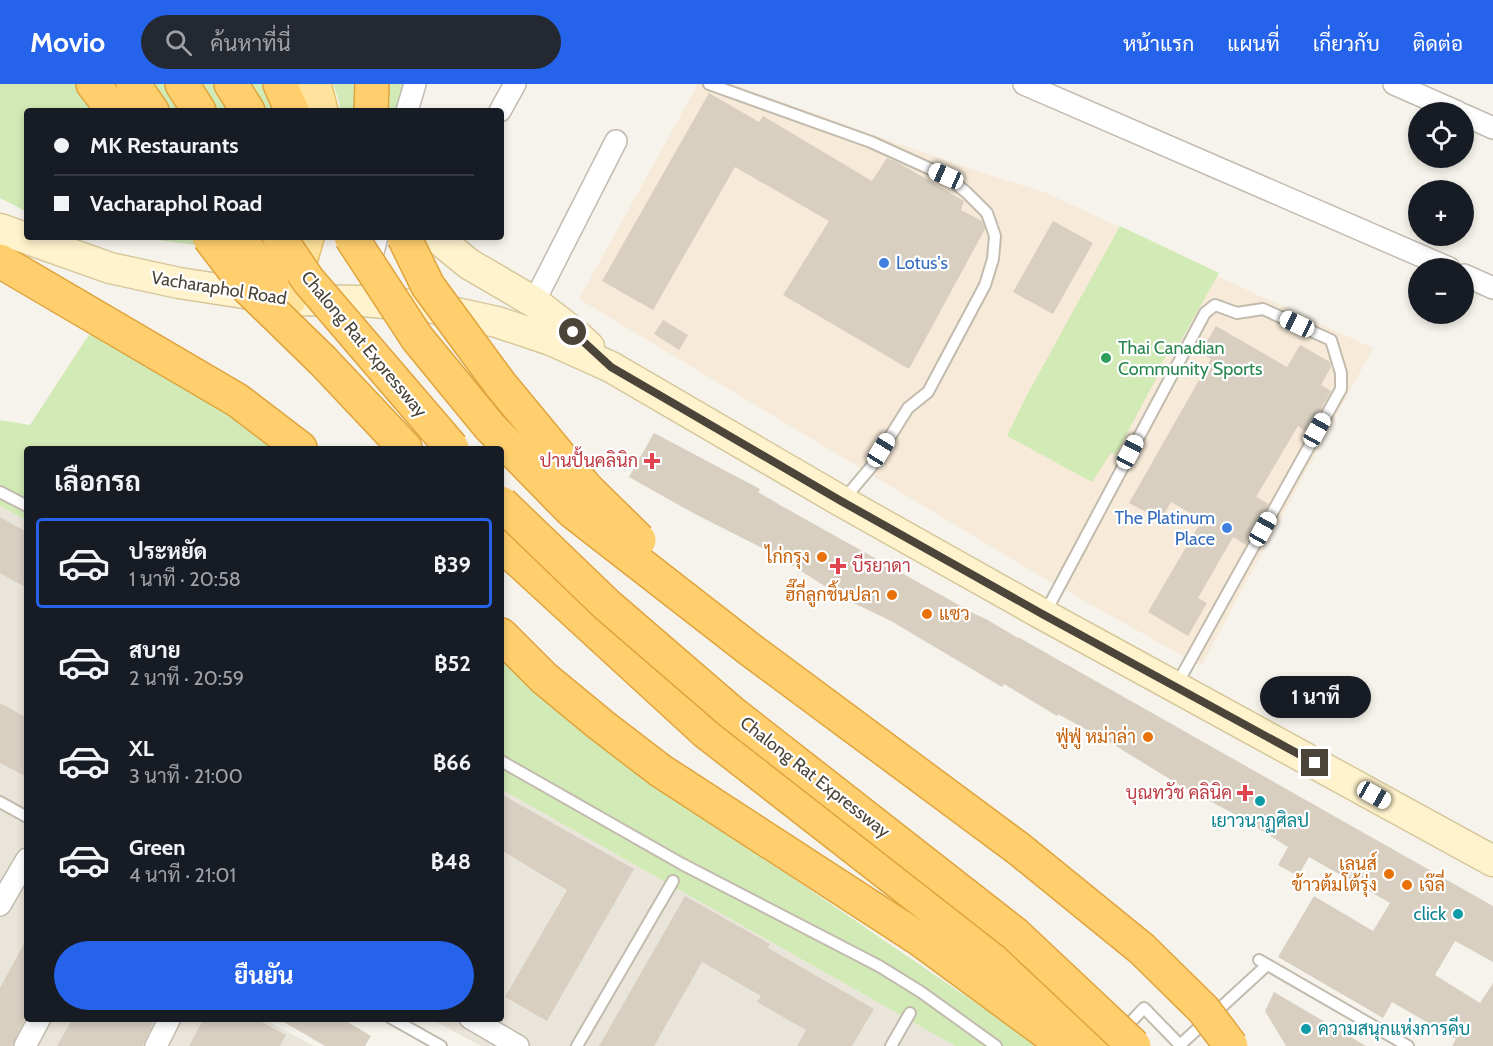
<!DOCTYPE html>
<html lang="th">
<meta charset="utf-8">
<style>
:root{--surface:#171b24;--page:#242831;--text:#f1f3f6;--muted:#9ea1a6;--line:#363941;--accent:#2563eb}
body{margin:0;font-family:Cabin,Sarabun,sans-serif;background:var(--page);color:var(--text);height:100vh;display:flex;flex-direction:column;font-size:22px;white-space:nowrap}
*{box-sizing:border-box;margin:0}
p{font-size:20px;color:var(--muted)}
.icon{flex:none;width:33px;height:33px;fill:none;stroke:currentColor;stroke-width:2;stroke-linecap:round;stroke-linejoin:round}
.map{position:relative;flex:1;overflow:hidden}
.drawer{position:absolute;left:24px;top:362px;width:480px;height:576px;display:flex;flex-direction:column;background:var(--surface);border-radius:6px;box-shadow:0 3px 9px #0003}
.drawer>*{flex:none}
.guide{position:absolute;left:24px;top:24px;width:480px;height:132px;border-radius:6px;box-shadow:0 3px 9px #0003;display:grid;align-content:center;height:132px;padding:0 30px;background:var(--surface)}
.tools{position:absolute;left:1408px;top:18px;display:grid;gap:12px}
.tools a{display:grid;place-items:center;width:66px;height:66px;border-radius:50%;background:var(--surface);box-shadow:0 3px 9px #0003;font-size:30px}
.end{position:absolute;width:27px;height:27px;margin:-14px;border:8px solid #4b4439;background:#fff;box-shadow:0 0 0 3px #fff}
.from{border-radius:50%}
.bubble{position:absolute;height:42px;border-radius:21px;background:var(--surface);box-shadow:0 3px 9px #0003;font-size:20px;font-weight:700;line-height:42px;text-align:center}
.car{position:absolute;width:18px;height:36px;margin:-18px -9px;border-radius:8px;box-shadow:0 0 4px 2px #0007;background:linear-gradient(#fff 24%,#345 0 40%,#fff 0 76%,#345 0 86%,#fff 0)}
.guide b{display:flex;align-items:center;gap:21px;height:57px;font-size:22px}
.guide b+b{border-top:2px solid var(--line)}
.guide i{width:15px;height:15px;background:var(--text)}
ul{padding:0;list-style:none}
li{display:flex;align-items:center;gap:18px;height:90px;margin:0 12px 9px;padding:0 18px;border:3px solid transparent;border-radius:6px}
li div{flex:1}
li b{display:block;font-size:22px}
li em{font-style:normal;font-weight:700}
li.on{border-color:var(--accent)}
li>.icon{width:54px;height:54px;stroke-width:1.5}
h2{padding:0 30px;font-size:27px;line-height:72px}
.action{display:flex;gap:12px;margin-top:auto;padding:12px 30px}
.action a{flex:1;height:69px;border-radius:36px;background:var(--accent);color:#fff;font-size:24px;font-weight:700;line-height:69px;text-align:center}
header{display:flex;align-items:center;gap:36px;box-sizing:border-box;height:84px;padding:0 30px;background:var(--accent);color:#fff}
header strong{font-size:28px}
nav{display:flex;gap:33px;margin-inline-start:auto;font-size:21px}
.search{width:420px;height:54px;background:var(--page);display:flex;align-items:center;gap:15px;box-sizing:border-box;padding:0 21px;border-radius:33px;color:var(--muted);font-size:22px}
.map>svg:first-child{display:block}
.residential{fill:#eae5da}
.commercial{fill:#f7ead8}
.green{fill:#d2eab5}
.building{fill:#d8cfc1}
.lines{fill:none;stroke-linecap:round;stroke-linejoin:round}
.lane-casing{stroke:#c2bbae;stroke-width:14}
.street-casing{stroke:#c2bbae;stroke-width:24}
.secondary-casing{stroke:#d6c79b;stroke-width:33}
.primary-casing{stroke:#e6c16a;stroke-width:36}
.highway-casing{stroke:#e0a43c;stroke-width:36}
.lane{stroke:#fff;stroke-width:10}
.street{stroke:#fff;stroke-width:21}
.secondary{stroke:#fff3cd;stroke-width:30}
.primary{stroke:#ffe39c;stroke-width:33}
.highway{stroke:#ffcf6e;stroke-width:33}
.highway-bridge-casing{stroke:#e0a43c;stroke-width:36;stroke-linecap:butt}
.highway-bridge{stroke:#ffcf6e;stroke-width:33}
.route{stroke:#4b4439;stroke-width:8}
.shop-dot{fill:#3f7fe0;stroke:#fff;stroke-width:2}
.leisure-dot{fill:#2e9e5b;stroke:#fff;stroke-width:2}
.health-dot{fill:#e0444e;stroke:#fff;stroke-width:2}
.food-dot{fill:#e8710a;stroke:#fff;stroke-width:2}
.culture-dot{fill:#0f9aa8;stroke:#fff;stroke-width:2}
.labels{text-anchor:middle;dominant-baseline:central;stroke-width:4.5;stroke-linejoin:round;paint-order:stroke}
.shop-label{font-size:18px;fill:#366cbe;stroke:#fff;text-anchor:start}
.street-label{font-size:18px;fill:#4b4439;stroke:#fff}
.leisure-label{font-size:18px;fill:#27864d;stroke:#fff;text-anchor:start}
.health-label{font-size:18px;fill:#be3a42;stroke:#fff;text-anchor:end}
.food-label{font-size:18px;fill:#c56008;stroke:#fff;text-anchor:end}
.culture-label{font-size:18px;fill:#0d838f;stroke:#fff}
</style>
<header>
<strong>Movio</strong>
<div class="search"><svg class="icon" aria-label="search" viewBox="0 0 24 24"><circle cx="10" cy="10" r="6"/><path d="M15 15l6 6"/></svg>ค้นหาที่นี่</div>
<nav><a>หน้าแรก</a><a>แผนที่</a><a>เกี่ยวกับ</a><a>ติดต่อ</a></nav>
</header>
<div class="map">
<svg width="1493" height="962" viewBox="0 0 1493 962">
<rect width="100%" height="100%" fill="#f6f3ec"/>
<g class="residential">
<path d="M0,422l27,15v497l237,1 50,27h-314z"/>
<path d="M501,705l454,257h-474l-50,-27 70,-1z"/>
</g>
<path class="commercial" d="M698,0h33l225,80 90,29 173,80 -2,3 156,72 -172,318 -156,-87 -466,-280z"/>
<g class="green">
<path d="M0,0h299l5,27h-277v101l-27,-14z"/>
<path d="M333,0h74l-6,27h-61l-1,-10z"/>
<path d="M1120,142l99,47 -40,71 -5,-3 -17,31 2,1 -43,81 -5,-1 -19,29 -85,-46 20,-41z"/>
<path d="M134,153h140l-2,6 -13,10z"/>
<path d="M97,242l185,122h-255v73l-27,-15v-86l30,5 56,-86z"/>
<path d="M501,573l57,55 106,81 133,88 242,165h-84l-454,-257z"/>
</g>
<g class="building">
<path d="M709,9l50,29 4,-6 109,65 15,-23 10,4 67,39 -3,9 21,11 3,8 -76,140 -126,-74 46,-74 -94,-54 -82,143 -51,-29z"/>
<path d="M1053,137l40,22 -40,71 -40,-22z"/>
<path d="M663,236l25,15 -9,15 -25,-16z"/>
<path d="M1216,242l71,41 13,-22 30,17 1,5 -10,18 10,6 -23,42 -10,-7 -42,71 13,7 -23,41 -13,-8 -35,61 9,5 -19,33 -40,-24 54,-92 -31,-18 -10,18 -32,-17 82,-144 -11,-6z"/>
<path d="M654,349l106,56 -2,3 22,13 195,109 11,5 32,19v-1l475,269v56l-38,-21 -20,34 45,28 13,-20v63h-41l4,-7 -64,-37 -9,16 -105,-61 36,-61 59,35 17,-28 -81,-46 -11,19 -20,-11 10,-18 -46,-29 -61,-32 -70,-43 -53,-29 -1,2 -53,-32 -2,3 -111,-66 -46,-22 -71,-45 -81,-41 -64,-36z"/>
<path d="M0,433l27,15v56l-27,-15z"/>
<path d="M0,619l27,15v59l-27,-14z"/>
<path d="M501,710l133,75 -87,152 -42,-24 62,-107 -66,-40z"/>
<path d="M685,812l85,48 -2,4 106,61 -22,37h-55l9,-16 -49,-28 4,-6 -59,-34 -48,84h-55z"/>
<path d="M27,854v77l-15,31h-12v-58z"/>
<path d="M1274,908l92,54h-80l-21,-35z"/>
<path d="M73,934h82l-12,28h-86z"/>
<path d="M204,934h50l32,17 -6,11h-91z"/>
<path d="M277,934h64l30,18 -6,10h-40z"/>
</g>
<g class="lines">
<defs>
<g id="lane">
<path d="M709,0l162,58 75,34 20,16 21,21 8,23 -2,23 -8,26 -57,107 -20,16 -37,59 -27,32"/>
<path d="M0,408l27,14"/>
<path d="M1044,531l161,-302 10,-8 22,8 26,-4 68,31 10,33v16l-165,297"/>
<path d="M501,677l181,103 197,102 42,26 75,54"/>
<path d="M0,718l27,15"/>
<path d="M1259,876l149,86"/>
<path d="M391,934l50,28"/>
<path d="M1180,961l87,-80"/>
<path d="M577,962l96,-165"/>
<path d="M891,962l19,-33"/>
<path d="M1108,962l36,-38 37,38"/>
</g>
<g id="street">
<path d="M1024,0l425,184"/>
<path d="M1394,0l64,28"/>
<path d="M407,27l8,-27"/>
<path d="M500,27l15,-27"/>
<path d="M1464,31l29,13"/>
<path d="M368,187l9,-34"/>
<path d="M1464,191l29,13"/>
<path d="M534,218l82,-161"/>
<path d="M0,821l27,-46"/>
<path d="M470,934l48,28"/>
<path d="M25,962l15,-28"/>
<path d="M156,962l14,-28"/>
</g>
<g id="secondary">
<path d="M0,145l110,39 69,15 110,17 72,1 63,5 73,16 54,18 60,27 230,134 203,114 449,246"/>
<path d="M436,153l33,27 65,38 39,30 16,15"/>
</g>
<g id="primary">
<path d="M314,0l7,27"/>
<path d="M289,216l18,-63"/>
</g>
<g id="highway">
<path d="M93,0l21,27"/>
<path d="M133,0l19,27"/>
<path d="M182,0l17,27"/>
<path d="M231,0l17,27"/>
<path d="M280,0l12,27"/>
<path d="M371,27l1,-27"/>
<path d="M0,177l237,139 63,48"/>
<path d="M323,277l82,87"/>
<path d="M501,460l205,188 294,229 72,64 20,21"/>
<path d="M501,551l43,43 57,47 60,46 260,169 144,106"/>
</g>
</defs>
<use href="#lane" class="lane-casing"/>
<use href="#street" class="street-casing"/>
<use href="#secondary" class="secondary-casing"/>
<use href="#primary" class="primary-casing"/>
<use href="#highway" class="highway-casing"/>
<use href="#lane" class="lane"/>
<use href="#street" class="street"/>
<use href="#secondary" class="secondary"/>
<use href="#primary" class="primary"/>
<use href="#highway" class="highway"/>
<defs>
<g id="highway-bridge">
<path d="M209,153l39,51 75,73"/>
<path d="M239,153l33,48"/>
<path d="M279,153l29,43 144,168"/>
<path d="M351,153l66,101 73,89 82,84 180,140 267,198 123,100 62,61 27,36"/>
<path d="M404,153l24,49 72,98 86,104 53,52"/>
<path d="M501,419l106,102 124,107 284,222 119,112"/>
</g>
</defs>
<use href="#highway-bridge" class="highway-bridge-casing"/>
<use href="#highway-bridge" class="highway-bridge"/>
</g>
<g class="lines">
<path class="route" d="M573,248l38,35 230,134 203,114 271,148"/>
</g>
<g class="shop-dot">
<circle cx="884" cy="179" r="6"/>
<circle cx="1227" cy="444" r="6"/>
</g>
<circle class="leisure-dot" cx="1106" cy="274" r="6"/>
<g class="health-dot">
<path d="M649 368h6v6h6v6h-6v6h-6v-6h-6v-6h6z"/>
<path d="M835 473h6v6h6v6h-6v6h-6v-6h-6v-6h6z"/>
<path d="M1242 700h6v6h6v6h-6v6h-6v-6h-6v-6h6z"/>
</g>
<g class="food-dot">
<circle cx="822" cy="473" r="6"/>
<circle cx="892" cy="511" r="6"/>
<circle cx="927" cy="530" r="6"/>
<circle cx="1148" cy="653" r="6"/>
<circle cx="1389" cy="790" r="6"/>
<circle cx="1407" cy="801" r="6"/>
</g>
<g class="culture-dot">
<circle cx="1260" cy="717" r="6"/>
<circle cx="1458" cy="830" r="6"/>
<circle cx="1306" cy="945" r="6"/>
</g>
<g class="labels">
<g class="shop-label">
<text x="896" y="179">Lotus's</text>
<text x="1215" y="434" text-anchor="end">The Platinum<tspan x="1215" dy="21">Place</tspan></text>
</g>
<g class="street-label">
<text transform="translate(219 204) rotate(9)">Vacharaphol Road</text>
<text transform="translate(364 260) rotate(50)">Chalong Rat Expressway</text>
<text transform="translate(815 693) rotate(38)">Chalong Rat Expressway</text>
</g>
<g class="leisure-label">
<text x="1118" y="264">Thai Canadian<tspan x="1118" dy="21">Community Sports</tspan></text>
</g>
<g class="health-label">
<text x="638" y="377">ปานปั้นคลินิก</text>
<text x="852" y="482" text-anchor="start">บีรยาดา</text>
<text x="1232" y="709">บุณทวัช คลินิค</text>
</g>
<g class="food-label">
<text x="810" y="473">ไก่กรุง</text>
<text x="880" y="511">ฮี๊กี่ลูกชิ้นปลา</text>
<text x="939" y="530" text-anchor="start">แซว</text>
<text x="1136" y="653">ฟู่ฟู่ หม่าล่า</text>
<text x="1377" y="780">เลนส์<tspan x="1377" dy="21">ข้าวต้มโต้รุ่ง</tspan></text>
<text x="1419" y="801" text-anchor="start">เจ๊ลี่</text>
</g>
<g class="culture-label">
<text x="1260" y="737">เยาวนาฏศิลป</text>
<text x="1446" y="830" text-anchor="end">click</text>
<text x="1318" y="945" text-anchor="start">ความสนุกแห่งการคีบ</text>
</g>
</g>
</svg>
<div class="tools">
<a><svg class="icon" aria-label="locate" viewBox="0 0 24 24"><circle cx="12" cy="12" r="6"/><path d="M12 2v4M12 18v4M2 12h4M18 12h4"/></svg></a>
<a>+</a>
<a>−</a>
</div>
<i class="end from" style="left:573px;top:248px"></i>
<i class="end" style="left:1315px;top:679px"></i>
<div class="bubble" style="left:1260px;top:592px;width:111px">1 นาที</div>
<i class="car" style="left:946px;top:92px;rotate:294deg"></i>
<i class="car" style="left:1297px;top:240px;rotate:295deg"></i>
<i class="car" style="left:1317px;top:346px;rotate:29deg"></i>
<i class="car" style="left:881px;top:366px;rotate:32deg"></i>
<i class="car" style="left:1130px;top:368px;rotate:28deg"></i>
<i class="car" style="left:1263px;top:445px;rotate:29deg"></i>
<i class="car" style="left:1374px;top:711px;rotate:119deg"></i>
<div class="guide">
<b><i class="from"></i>MK Restaurants</b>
<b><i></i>Vacharaphol Road</b>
</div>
<section class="drawer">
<h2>เลือกรถ</h2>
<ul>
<li class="on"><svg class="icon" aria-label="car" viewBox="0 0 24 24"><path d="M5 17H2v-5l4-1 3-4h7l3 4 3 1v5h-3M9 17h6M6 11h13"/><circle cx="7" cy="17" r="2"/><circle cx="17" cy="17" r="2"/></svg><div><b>ประหยัด</b><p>1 นาที · 20:58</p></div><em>฿39</em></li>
<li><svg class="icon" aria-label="car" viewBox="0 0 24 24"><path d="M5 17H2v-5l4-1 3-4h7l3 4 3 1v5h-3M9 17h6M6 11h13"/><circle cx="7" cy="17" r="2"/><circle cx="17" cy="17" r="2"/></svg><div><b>สบาย</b><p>2 นาที · 20:59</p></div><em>฿52</em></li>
<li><svg class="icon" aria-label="car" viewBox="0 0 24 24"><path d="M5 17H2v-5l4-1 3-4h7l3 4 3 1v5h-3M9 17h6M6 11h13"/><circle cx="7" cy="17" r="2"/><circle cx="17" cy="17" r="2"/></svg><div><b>XL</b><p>3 นาที · 21:00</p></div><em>฿66</em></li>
<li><svg class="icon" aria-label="car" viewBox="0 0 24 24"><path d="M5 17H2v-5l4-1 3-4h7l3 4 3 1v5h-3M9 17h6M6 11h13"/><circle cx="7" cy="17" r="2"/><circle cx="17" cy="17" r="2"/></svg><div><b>Green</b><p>4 นาที · 21:01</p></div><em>฿48</em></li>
</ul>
<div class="action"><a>ยืนยัน</a></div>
</section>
</div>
